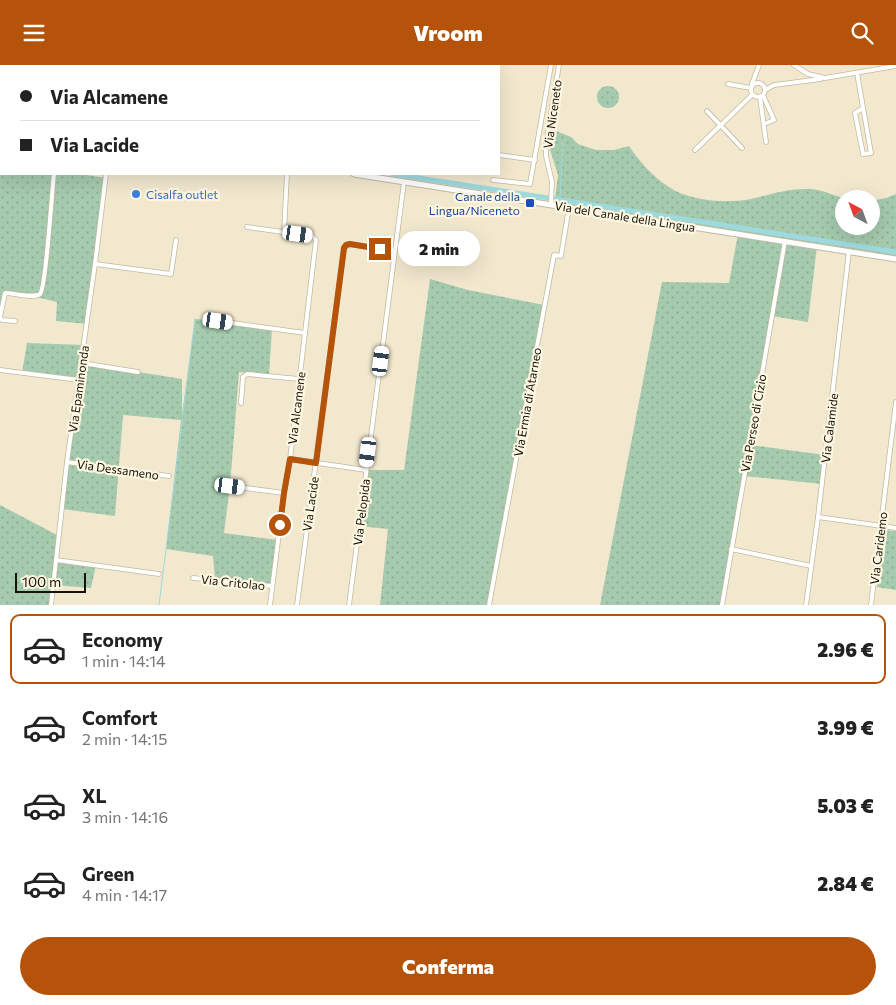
<!DOCTYPE html>
<html lang="it">
<meta charset="utf-8">
<style>
:root{--surface:#fff;--page:#f2f2f2;--text:#222;--muted:#767676;--line:#e0e0e0;--accent:#b45309}
body{margin:0;font-family:Commissioner,sans-serif;background:var(--page);color:var(--text);height:100vh;display:flex;flex-direction:column;font-size:19px;white-space:nowrap}
*{box-sizing:border-box;margin:0}
p{font-size:16px;color:var(--muted)}
.icon{flex:none;width:28px;height:28px;fill:none;stroke:currentColor;stroke-width:2;stroke-linecap:round;stroke-linejoin:round}
.map{position:relative;height:540px;overflow:hidden}
.side{display:flex;flex-direction:column;background:var(--surface);flex:1}
.side>*{flex:none}
.guide{position:absolute;left:0px;top:0px;width:500px;height:110px;box-shadow:0 5px 20px #0002;display:grid;align-content:center;height:110px;padding:0 20px;background:var(--surface)}
.needle{width:32px;rotate:319deg}
.tools{position:absolute;left:835px;top:125px;display:grid;gap:10px}
.tools a{display:grid;place-items:center;width:45px;height:45px;border-radius:50%;background:var(--surface);box-shadow:0 5px 20px #0002;font-size:25px}
.scale{position:absolute;left:15px;bottom:12px;width:71px;box-sizing:border-box;padding-left:5px;border:2px solid #151209;border-top:0;font-size:14px;line-height:18px;white-space:nowrap;color:#151209;-webkit-text-stroke:4px #fdf6e0;paint-order:stroke}
.end{position:absolute;width:22px;height:22px;margin:-11px;border:6px solid #b45309;background:#fff;box-shadow:0 0 0 2px #fff}
.from{border-radius:50%}
.bubble{position:absolute;height:35px;border-radius:18px;background:var(--surface);box-shadow:0 5px 20px #0002;font-size:16px;font-weight:800;line-height:35px;text-align:center}
.car{position:absolute;width:15px;height:30px;margin:-15px -8px;border-radius:6px;box-shadow:0 0 4px 1px #0007;background:linear-gradient(#fff 24%,#345 0 40%,#fff 0 76%,#345 0 86%,#fff 0)}
.guide b{display:flex;align-items:center;gap:18px;height:48px;font-size:19px}
.guide b+b{border-top:1px solid var(--line)}
.guide i{width:12px;height:12px;background:var(--text)}
ul{padding:9px 0 0;list-style:none}
li{display:flex;align-items:center;gap:15px;height:70px;margin:0 10px 8px;padding:0 10px;border:2px solid transparent;border-radius:10px}
li div{flex:1}
li b{display:block;font-size:19px}
li em{font-style:normal;font-weight:800}
li.current{border-color:var(--accent)}
li>.icon{width:45px;height:45px;stroke-width:1.5}
.cta{display:flex;gap:10px;margin-top:auto;padding:10px 20px}
.cta a{flex:1;height:58px;border-radius:30px;background:var(--accent);color:#fff;font-size:20px;font-weight:800;line-height:58px;text-align:center}
header{display:flex;justify-content:space-between;align-items:center;height:65px;padding:0 20px;background:var(--accent);color:#fff;font-size:22px;font-weight:800}
.map>svg:first-child{display:block}
.grass{fill:url(#grass-dots)}
.lines{fill:none;stroke-linecap:round;stroke-linejoin:round}
.stream{stroke:#9ddade;stroke-width:1}
.canal{stroke:#9ddade;stroke-width:5}
.minor-casing{stroke:#c2b99f;stroke-width:5.5}
.tertiary-casing{stroke:#c2b99f;stroke-width:7}
.minor{stroke:#fff;stroke-width:4}
.tertiary{stroke:#fff;stroke-width:5}
.route{stroke:#b45309;stroke-width:6}
.shop-dot{fill:#3f7fe0;stroke:#fdf6e0;stroke-width:2}
.transit-dot{fill:#1a4fb4;stroke:#fdf6e0;stroke-width:2}
.labels{text-anchor:middle;dominant-baseline:central;stroke-width:4.5;stroke-linejoin:round;paint-order:stroke}
.street-label{font-size:12px;fill:#151209;stroke:#fdf6e0}
.shop-label{font-size:12px;fill:#366cbe;stroke:#fdf6e0;text-anchor:start}
.transit-label{font-size:12px;fill:#164399;stroke:#fdf6e0;text-anchor:end}
</style>
<header><svg class="icon" aria-label="menu" viewBox="0 0 24 24"><path d="M4 6h16M4 12h16M4 18h16"/></svg>Vroom<svg class="icon" aria-label="search" viewBox="0 0 24 24"><circle cx="10" cy="10" r="6"/><path d="M15 15l6 6"/></svg></header>
<div class="map">
<svg width="896" height="540" viewBox="0 0 896 540">
<defs>
<pattern id="grass-dots" width="8" height="8" patternUnits="userSpaceOnUse" patternTransform="scale(1.25)"><rect width="8" height="8" fill="#a5caad"/><path d="M2 2h.1M6 6h.1" fill="none" stroke="#8dac94" stroke-width="1.8" stroke-linecap="round"/></pattern>
</defs>
<rect width="100%" height="100%" fill="#f2e8ce"/>
<g class="grass">
<circle cx="608" cy="32" r="11"/>
<path d="M551,64l20,8 7,7 18,6h18l15,-4c10,15 24,31 40,41 20,14 58,17 82,12 20,-5 39,-11 60,-10 13,1 25,8 37,10h-4v27h27v-25l15,-3 10,-4v62l-338,-53 -3,-3 3,-25 -10,-32z"/>
<path d="M1,85v24h79l26,4 -19,146 -31,-3 1,-19 -25,-6 -27,-1 -5,25v-169z"/>
<path d="M738,169l79,12 -9,76 -36,-6 -22,129 75,10 -3,29 -78,-8 -22,129h-122l62,-323 67,1z"/>
<path d="M430,214l38,11 76,15 -55,300h-109l8,-76 -29,-3 7,-56h38z"/>
<path d="M195,254l23,2 54,7 -3,48 -30,-4 -9,114 -6,47 54,7 -6,46 -57,-6 -2,-24 -47,-7 15,-129 -58,-5 -8,101 -53,-7 17,-129 -57,-7 5,-30 57,2 -2,18 100,16v35z"/>
<path d="M0,440l59,31 -3,24 40,5 -5,23 -38,-3 -2,20h-51z"/>
<path d="M885,465l11,1v59l-19,-3z"/>
</g>
<g class="lines">
<g class="stream">
<path d="M560,135l3,-58"/>
<path d="M159,540l36,-286"/>
</g>
<g class="canal">
<path d="M0,92l1,-1"/>
<path d="M393,109l503,78"/>
</g>
<defs>
<g id="minor">
<path d="M33,0l8,1"/>
<path d="M266,0l8,1"/>
<path d="M794,0l14,9 17,4 71,-12"/>
<path d="M59,1v-1"/>
<path d="M196,1h8"/>
<path d="M208,1v-1"/>
<path d="M285,1v-1"/>
<path d="M355,1v-1"/>
<path d="M471,1l1,-1"/>
<path d="M857,8l14,80 -8,1 -8,-41 8,-5"/>
<circle cx="758" cy="25" r="7"/>
<path d="M728,19l23,4"/>
<path d="M752,19l7,-19"/>
<path d="M765,25l9,-5 47,-6"/>
<path d="M763,30l11,25 -10,4"/>
<path d="M760,32l6,45"/>
<path d="M707,46l35,37"/>
<path d="M695,85l57,-55"/>
<path d="M499,90l36,5"/>
<path d="M493,115l37,4 21,-119"/>
<path d="M551,139l1,-22 -6,-26v-12l13,-79"/>
<path d="M247,162l65,9 4,4 -26,219 -6,34 -14,112"/>
<path d="M284,167l3,-58"/>
<path d="M95,199l76,10 5,-34"/>
<path d="M0,252l5,-24c9,0 28,6 35,1 6,-6 12,-105 14,-120"/>
<path d="M0,252l2,3 13,1"/>
<path d="M218,256l87,12"/>
<path d="M82,298l56,9"/>
<path d="M0,305l79,10"/>
<path d="M241,338l2,-26 4,-3 52,5"/>
<path d="M290,394l76,11"/>
<path d="M67,397l102,14"/>
<path d="M230,421l54,7"/>
<path d="M818,452l78,11"/>
<path d="M731,484l80,17"/>
<path d="M56,495l103,14"/>
<path d="M193,513l79,8"/>
<path d="M51,540l16,-143 28,-198 11,-90"/>
<path d="M297,540l47,-357 5,-4 46,7"/>
<path d="M349,540l55,-423"/>
<path d="M489,540l65,-350 7,1 8,-49"/>
<path d="M722,540l63,-364"/>
<path d="M806,540l12,-88 31,-266"/>
<path d="M871,540l25,-203"/>
</g>
<g id="tertiary">
<path d="M0,48l1,1"/>
<path d="M354,109l542,85"/>
</g>
</defs>
<use href="#minor" class="minor-casing"/>
<use href="#tertiary" class="tertiary-casing"/>
<use href="#minor" class="minor"/>
<use href="#tertiary" class="tertiary"/>
</g>
<g class="lines">
<path class="route" d="M280,460l4,-32 6,-34 26,4 28,-215 2,-3 4,-1 30,5"/>
</g>
<circle class="shop-dot" cx="136" cy="129" r="5"/>
<rect class="transit-dot" x="525" y="133" width="10" height="10" rx="2.5"/>
<g class="labels">
<g class="street-label">
<text transform="translate(552 49) rotate(-82)">Via Niceneto</text>
<text transform="translate(625 151) rotate(9)">Via del Canale della Lingua</text>
<text transform="translate(78 324) rotate(-82)">Via Epaminonda</text>
<text transform="translate(527 337) rotate(-80)">Via Ermia di Atarneo</text>
<text transform="translate(296 343) rotate(-83)">Via Alcamene</text>
<text transform="translate(753 358) rotate(-80)">Via Perseo di Cizio</text>
<text transform="translate(829 363) rotate(-83)">Via Calamide</text>
<text transform="translate(118 404) rotate(8)">Via Dessameno</text>
<text transform="translate(310 439) rotate(-82)">Via Lacide</text>
<text transform="translate(361 447) rotate(-83)">Via Pelopida</text>
<text transform="translate(878 483) rotate(-83)">Via Caridemo</text>
<text transform="translate(233 517) rotate(6)">Via Critolao</text>
</g>
<g class="shop-label">
<text x="146" y="129">Cisalfa outlet</text>
</g>
<g class="transit-label">
<text x="520" y="131">Canale della<tspan x="520" dy="14">Lingua/Niceneto</tspan></text>
</g>
</g>
</svg>
<div class="tools">
<a><svg class="needle" viewBox="-14 -14 28 28"><path d="M0-13l5 13h-10z" fill="#e53935"/><path d="M0 13l5-13h-10z" fill="#767676"/></svg></a>
</div>
<div class="scale">100 m</div>
<i class="end from" style="left:280px;top:460px"></i>
<i class="end" style="left:380px;top:184px"></i>
<div class="bubble" style="left:398px;top:166px;width:82px">2 min</div>
<i class="car" style="left:298px;top:169px;rotate:98deg"></i>
<i class="car" style="left:218px;top:256px;rotate:98deg"></i>
<i class="car" style="left:381px;top:296px;rotate:7deg"></i>
<i class="car" style="left:368px;top:387px;rotate:187deg"></i>
<i class="car" style="left:230px;top:421px;rotate:97deg"></i>
<div class="guide">
<b><i class="from"></i>Via Alcamene</b>
<b><i></i>Via Lacide</b>
</div>
</div>
<section class="side">
<ul>
<li class="current"><svg class="icon" aria-label="car" viewBox="0 0 24 24"><path d="M5 17H2v-5l4-1 3-4h7l3 4 3 1v5h-3M9 17h6M6 11h13"/><circle cx="7" cy="17" r="2"/><circle cx="17" cy="17" r="2"/></svg><div><b>Economy</b><p>1 min · 14:14</p></div><em>2.96 €</em></li>
<li><svg class="icon" aria-label="car" viewBox="0 0 24 24"><path d="M5 17H2v-5l4-1 3-4h7l3 4 3 1v5h-3M9 17h6M6 11h13"/><circle cx="7" cy="17" r="2"/><circle cx="17" cy="17" r="2"/></svg><div><b>Comfort</b><p>2 min · 14:15</p></div><em>3.99 €</em></li>
<li><svg class="icon" aria-label="car" viewBox="0 0 24 24"><path d="M5 17H2v-5l4-1 3-4h7l3 4 3 1v5h-3M9 17h6M6 11h13"/><circle cx="7" cy="17" r="2"/><circle cx="17" cy="17" r="2"/></svg><div><b>XL</b><p>3 min · 14:16</p></div><em>5.03 €</em></li>
<li><svg class="icon" aria-label="car" viewBox="0 0 24 24"><path d="M5 17H2v-5l4-1 3-4h7l3 4 3 1v5h-3M9 17h6M6 11h13"/><circle cx="7" cy="17" r="2"/><circle cx="17" cy="17" r="2"/></svg><div><b>Green</b><p>4 min · 14:17</p></div><em>2.84 €</em></li>
</ul>
<div class="cta"><a>Conferma</a></div>
</section>
